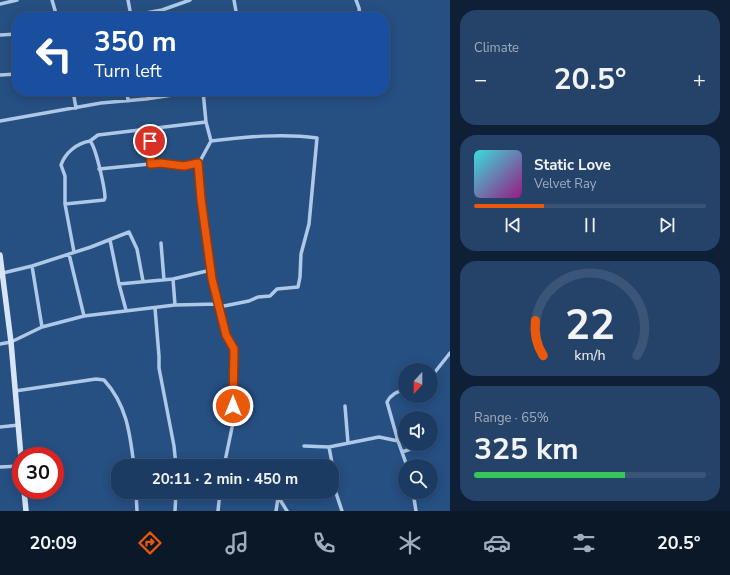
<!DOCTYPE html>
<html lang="en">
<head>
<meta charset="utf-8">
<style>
  :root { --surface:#1c3b62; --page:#254268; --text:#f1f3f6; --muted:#a0adbe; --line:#3a5577; --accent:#ea580c }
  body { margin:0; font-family:"Nunito Sans",sans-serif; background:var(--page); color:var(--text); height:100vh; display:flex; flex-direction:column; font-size:15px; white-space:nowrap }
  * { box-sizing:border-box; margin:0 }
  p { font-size:13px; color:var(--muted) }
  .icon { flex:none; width:22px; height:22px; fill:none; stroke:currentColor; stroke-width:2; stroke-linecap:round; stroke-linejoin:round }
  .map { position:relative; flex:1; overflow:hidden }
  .sheet { display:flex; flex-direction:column; gap:10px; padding:10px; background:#0f2036; width:280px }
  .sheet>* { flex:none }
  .guide { position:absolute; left:12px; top:12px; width:378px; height:84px; border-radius:16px; box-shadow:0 2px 10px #0003,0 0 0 1px var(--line); background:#1a4fa0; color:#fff; overflow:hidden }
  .needle { width:26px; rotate:201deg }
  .fabs { position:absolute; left:398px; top:363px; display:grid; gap:8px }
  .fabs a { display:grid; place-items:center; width:40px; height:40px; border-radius:50%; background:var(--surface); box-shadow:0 2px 10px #0003,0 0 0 1px var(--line); font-size:20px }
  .speed { position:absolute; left:12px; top:447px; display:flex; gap:8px; font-size:20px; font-weight:700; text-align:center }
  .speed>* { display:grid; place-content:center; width:52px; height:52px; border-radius:50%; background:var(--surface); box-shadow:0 2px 10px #0003,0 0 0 1px var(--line); line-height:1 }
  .speed .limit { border:6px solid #d22; background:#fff; color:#111 }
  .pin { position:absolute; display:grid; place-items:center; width:34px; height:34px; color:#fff; margin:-17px; border:2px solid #fff; border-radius:50%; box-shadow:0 1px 4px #0007 }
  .me { position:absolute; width:44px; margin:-22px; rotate:0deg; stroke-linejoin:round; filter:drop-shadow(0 0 3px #0008) }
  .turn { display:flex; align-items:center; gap:14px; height:84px; padding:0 16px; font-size:18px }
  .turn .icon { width:52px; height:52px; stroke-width:2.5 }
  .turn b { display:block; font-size:28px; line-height:34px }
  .big { font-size:30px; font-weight:700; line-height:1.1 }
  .sheet .widget { flex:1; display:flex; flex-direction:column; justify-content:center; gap:6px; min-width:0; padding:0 14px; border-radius:16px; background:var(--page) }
  .sheet .dial { align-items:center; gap:0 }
  .dial svg { height:104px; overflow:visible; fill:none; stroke:var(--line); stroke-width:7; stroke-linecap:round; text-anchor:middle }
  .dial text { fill:var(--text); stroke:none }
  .song { display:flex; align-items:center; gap:12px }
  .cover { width:48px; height:48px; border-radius:6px; background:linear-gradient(135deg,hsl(180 70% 55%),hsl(310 70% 35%)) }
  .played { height:4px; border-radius:2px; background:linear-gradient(90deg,var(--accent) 30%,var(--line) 30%) }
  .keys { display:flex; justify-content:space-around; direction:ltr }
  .heat { display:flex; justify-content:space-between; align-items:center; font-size:22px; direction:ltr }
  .charge { height:6px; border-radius:3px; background:linear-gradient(90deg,#34c759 65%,var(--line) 0) }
  .trip { position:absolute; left:111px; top:459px; width:228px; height:40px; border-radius:16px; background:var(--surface); box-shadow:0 2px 10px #0003,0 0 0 1px var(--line); font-weight:700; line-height:40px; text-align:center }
  .menu { display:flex; height:64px; justify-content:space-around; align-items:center; background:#0b1827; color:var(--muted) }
  .menu .icon { width:28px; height:28px }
  .menu .selected { color:var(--accent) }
  .menu b { font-size:18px; color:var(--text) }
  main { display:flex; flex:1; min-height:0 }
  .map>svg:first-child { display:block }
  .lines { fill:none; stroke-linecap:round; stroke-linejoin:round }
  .minor { stroke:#aec8e7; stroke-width:3.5 }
  .secondary { stroke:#d8e5f6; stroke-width:5.5 }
  .route-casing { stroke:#983908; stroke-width:10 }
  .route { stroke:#ea580c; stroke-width:7 }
</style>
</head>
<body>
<main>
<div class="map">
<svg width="450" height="511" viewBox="0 0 450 511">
  <rect width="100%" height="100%" fill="#264f82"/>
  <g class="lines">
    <!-- minor -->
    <path class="minor" d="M52,0l5,17
      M128,0l3,16
      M234,0l3,17
      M356,0l3,8 1,9
      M0,4l17,-4
      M124,17l38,-7 28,-10
      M0,35l17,-1
      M0,75l17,-1
      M73,91l3,17
      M127,91l1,10
      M0,121l101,-18 45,-4 53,-8
      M149,129l2,35
      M90,141l8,-6 108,-13
      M211,141c34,-4 71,-8 106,-3l-8,86 -8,30 -1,23 -2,10 -21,2 -7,7 -12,1 -9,4 -30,6
      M199,163l2,36 11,80 14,56 8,14v69l-10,48
      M99,169l61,-6 24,3 15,-3 12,-22 -5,-19 -3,-31
      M65,204l39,-4 1,-2c0,-9 -9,-51 -15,-57 -13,2 -25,12 -29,24l4,11v28l9,48
      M110,240l9,44 7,26
      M161,243l3,37
      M69,254l15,62
      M32,266l10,61
      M3,273l29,-7 59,-19 38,-15 8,17 6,32
      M173,279l38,-9
      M119,284l54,-5 2,26
      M155,308l4,48v12l15,78 2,20
      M0,344l11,-2 31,-15 42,-11 91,-11 43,-1
      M431,377l19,-24
      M405,390c-8,1 -14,4 -18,12l11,39 9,25
      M15,391l81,-12 8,1c23,25 26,54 30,86
      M345,406l3,37
      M0,427l19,-2
      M304,446l25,1 50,-10 19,4
      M329,447l6,32v11l7,21
      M402,452l17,-6
      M0,467l21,-1
      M136,492l1,19
      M413,492l3,19
      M279,498l8,13
      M175,511l1,-19
      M218,511l2,-19
      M276,511l3,-19"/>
    <!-- secondary -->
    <path class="secondary" d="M0,255l11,87 10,115
      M24,490l2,21"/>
  </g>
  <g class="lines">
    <!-- route casing -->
    <g class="route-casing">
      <path id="route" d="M150,141l1,23 9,-1 24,3 14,-3 3,36 11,80 14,56 8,14 -1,57"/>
    </g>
    <!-- route -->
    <use href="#route" class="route"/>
  </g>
</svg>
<div class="fabs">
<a><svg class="needle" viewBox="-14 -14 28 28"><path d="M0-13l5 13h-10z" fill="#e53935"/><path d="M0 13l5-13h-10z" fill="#a0adbe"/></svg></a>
<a><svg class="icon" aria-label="sound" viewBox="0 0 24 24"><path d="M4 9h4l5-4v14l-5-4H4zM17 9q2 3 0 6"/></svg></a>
<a><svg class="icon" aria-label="search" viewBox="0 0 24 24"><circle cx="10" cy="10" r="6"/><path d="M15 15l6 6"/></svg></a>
</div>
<div class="speed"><div class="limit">30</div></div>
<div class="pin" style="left:150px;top:141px;background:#d93025"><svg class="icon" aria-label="arrive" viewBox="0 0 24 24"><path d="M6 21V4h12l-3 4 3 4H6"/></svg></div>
<svg class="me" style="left:233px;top:406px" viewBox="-20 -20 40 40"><circle r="17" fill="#ea580c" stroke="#fff" stroke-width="3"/><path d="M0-11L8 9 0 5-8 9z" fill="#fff"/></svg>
<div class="trip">20:11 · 2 min · 450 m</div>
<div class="guide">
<div class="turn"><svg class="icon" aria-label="left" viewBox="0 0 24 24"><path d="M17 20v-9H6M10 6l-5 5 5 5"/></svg><div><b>350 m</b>Turn left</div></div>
</div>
</div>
<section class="sheet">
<div class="widget"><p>Climate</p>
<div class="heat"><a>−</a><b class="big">20.5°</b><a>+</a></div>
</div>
<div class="widget">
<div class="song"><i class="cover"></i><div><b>Static Love</b><p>Velvet Ray</p></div></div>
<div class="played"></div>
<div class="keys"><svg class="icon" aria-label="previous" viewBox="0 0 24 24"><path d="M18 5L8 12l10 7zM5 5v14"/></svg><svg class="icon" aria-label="pause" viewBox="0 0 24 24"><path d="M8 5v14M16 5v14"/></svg><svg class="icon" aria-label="next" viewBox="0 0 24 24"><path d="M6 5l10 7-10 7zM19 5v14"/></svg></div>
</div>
<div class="widget dial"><svg viewBox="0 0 100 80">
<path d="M14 69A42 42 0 1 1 86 69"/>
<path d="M14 69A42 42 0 0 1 8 42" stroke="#ea580c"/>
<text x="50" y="56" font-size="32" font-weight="700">22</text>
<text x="50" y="72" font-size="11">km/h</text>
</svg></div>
<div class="widget"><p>Range · 65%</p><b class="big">325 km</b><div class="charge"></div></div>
</section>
</main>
<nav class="menu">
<b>20:09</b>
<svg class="icon selected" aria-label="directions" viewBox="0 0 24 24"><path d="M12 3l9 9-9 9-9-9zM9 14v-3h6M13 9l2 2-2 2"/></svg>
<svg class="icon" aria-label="music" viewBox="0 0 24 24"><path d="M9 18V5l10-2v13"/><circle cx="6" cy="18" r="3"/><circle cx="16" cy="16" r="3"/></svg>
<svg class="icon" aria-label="phone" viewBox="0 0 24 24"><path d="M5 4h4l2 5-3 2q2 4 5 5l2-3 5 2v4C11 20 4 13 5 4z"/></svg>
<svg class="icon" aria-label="climate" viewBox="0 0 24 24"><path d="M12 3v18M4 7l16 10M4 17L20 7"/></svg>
<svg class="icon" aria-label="car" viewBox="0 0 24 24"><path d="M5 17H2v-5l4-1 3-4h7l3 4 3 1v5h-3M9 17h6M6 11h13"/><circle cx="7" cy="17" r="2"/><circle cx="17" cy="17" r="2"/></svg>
<svg class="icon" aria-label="filters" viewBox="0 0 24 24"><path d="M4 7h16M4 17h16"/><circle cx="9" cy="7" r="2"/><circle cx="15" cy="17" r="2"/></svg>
<b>20.5°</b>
</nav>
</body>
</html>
